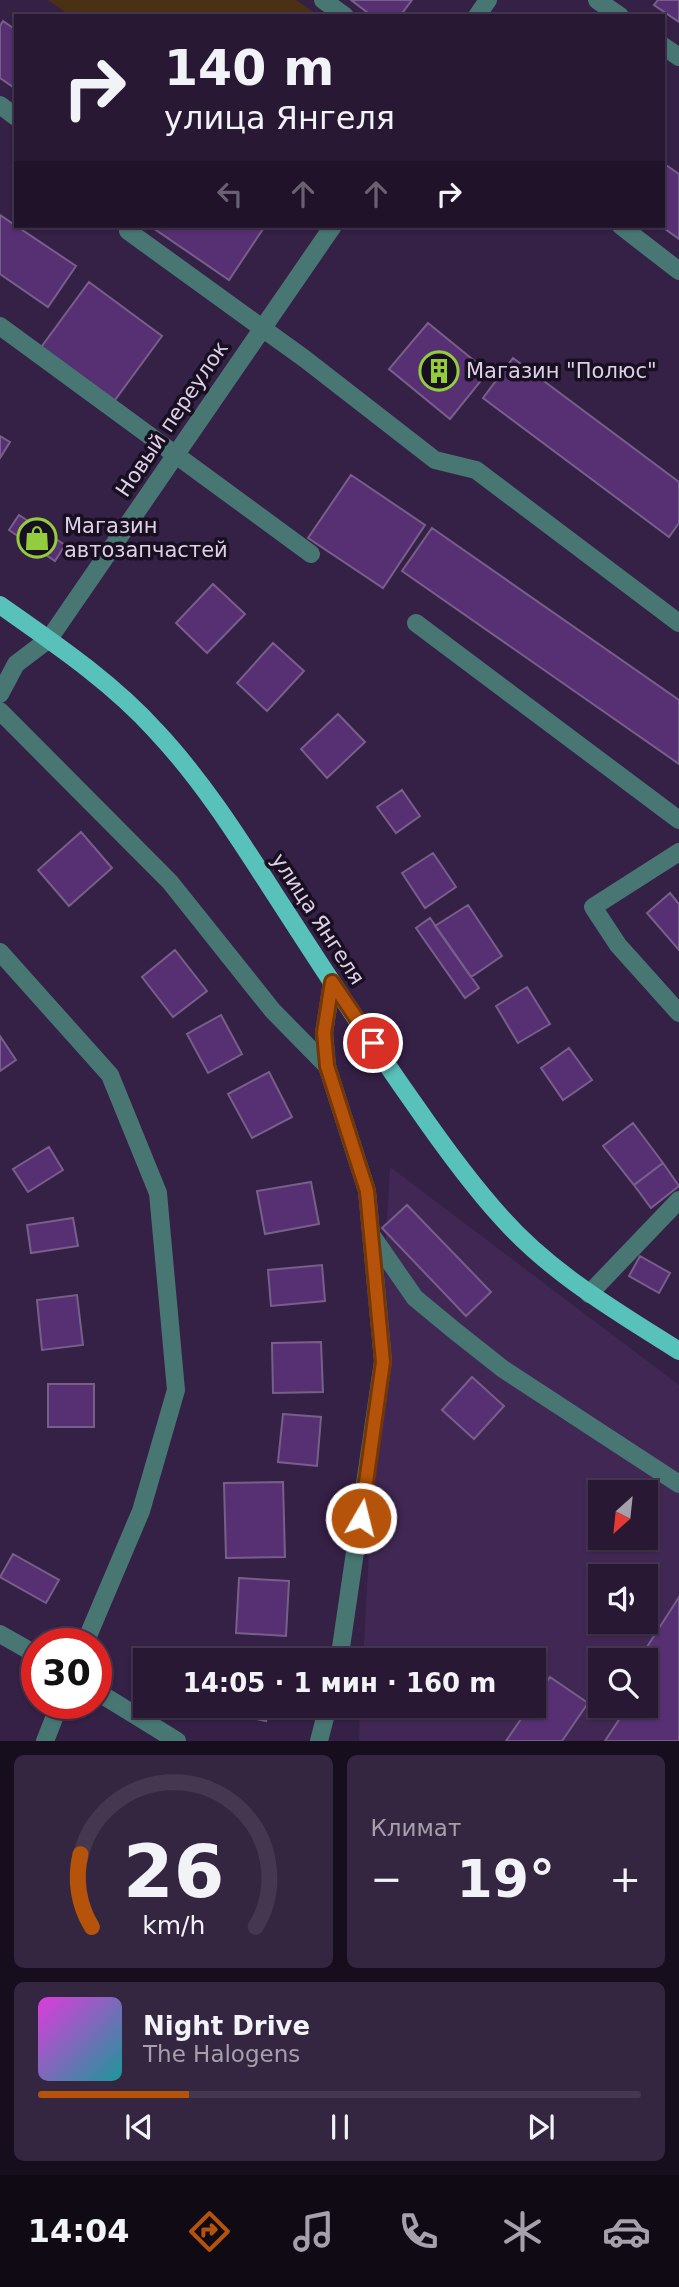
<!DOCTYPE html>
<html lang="ru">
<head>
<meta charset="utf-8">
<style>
  :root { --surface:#281834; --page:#342540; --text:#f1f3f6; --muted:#a5a0ac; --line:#44374f; --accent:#b45309 }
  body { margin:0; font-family:"DejaVu Sans",sans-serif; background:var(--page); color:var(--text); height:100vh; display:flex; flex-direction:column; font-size:26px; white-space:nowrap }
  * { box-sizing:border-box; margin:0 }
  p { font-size:23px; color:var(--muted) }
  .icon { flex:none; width:38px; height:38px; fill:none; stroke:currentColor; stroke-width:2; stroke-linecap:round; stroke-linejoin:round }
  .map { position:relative; height:1741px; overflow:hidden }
  .sheet { display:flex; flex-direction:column; gap:14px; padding:14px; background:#160d1d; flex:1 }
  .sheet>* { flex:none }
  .guide { position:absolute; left:14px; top:14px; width:651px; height:214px; border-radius:0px; box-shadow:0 2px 5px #0004,0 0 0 2px var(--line); background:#281834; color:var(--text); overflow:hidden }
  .needle { width:46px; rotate:207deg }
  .tools { position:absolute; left:588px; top:1480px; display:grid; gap:14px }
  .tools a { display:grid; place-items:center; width:70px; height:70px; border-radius:0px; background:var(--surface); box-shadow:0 2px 5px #0004,0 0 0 2px var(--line); font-size:35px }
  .speed { position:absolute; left:21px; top:1628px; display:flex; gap:14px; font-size:35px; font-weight:700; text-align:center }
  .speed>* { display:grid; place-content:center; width:91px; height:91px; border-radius:50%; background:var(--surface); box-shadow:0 2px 5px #0004,0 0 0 2px var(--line); line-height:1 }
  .speed .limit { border:10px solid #d22; background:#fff; color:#111 }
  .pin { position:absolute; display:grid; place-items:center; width:60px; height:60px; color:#fff; margin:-30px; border:4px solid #fff; border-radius:50%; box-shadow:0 2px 7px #0007 }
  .me { position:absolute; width:77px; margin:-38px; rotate:8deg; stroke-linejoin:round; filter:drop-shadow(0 0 5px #0008) }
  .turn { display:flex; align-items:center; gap:24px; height:147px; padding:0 35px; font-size:32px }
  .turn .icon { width:91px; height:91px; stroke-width:2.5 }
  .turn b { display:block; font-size:49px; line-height:60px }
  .lanes { display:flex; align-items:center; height:66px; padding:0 35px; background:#0003; justify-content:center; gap:35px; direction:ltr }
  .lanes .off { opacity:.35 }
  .big { font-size:52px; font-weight:700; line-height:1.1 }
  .sheet .tile { flex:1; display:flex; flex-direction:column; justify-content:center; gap:10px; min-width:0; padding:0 24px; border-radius:10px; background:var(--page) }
  .sheet .dial { align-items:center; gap:0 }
  .dial svg { height:182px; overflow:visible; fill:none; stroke:var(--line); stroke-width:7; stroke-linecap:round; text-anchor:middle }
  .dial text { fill:var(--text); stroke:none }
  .song { display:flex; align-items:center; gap:21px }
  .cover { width:84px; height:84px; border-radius:10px; background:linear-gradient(135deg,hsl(300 70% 55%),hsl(180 70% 35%)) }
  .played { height:7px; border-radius:4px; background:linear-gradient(90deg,var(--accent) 25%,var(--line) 25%) }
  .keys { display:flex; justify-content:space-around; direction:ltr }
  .heat { display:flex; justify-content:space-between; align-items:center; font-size:38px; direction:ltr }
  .sheet .tiles { flex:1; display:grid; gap:14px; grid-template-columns:1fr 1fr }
  .tile:last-child { grid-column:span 2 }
  .trip { position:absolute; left:133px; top:1648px; width:413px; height:70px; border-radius:0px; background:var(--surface); box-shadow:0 2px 5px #0004,0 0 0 2px var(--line); font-weight:700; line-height:70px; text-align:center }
  .menu { display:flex; height:112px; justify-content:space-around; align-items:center; background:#100a15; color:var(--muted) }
  .menu .icon { width:49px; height:49px }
  .menu .active { color:var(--accent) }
  .menu b { font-size:32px; color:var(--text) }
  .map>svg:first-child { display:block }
  .built { fill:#412854; fill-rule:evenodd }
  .green { fill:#4a3113 }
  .building { fill:#573073; stroke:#775f8a; stroke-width:2 }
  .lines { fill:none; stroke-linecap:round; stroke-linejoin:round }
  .minor { stroke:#487773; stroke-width:18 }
  .major { stroke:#58c2ba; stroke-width:18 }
  .route-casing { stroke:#753606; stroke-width:18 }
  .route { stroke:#b45309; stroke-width:12 }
  .labels { text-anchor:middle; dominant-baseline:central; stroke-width:7; stroke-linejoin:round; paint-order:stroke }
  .poi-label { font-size:21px; fill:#ddd0e8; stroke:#180f20; text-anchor:start }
  .street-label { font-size:21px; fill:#ddd0e8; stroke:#180f20 }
</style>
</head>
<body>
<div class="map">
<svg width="679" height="1741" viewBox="0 0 679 1741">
  <rect width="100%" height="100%" fill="#352046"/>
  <!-- built -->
  <path class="built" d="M390,1167l289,218v356h-320l1,-35h174v-45h-171zM600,1493h46v45h-46zM600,1577h46v45h-46zM600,1661h46v45h-46z"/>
  <!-- green -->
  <path class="green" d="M48,0h248l23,16h-248z"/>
  <!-- building -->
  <path class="building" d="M351,0h61l-12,16h-28z
    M658,0h21v22l-25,-17z
    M3,21l13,9v59l-16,-11v-52z
    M663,163l16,11v65l-18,-13h2z
    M0,215l76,51 -28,41 -48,-33z
    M150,226h108l5,3 -34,51z
    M89,282l73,54 -50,68 -73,-54z
    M428,323l60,49 -38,47 -61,-50z
    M513,358l166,124v41l-10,14 -186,-139z
    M0,436l10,6 -10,16z
    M351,475l74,50 -42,63 -75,-50z
    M19,515l46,30 -10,16 -46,-31z
    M432,528l247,172v64l-277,-193z
    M213,584l32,30 -38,39 -31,-30z
    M273,643l31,28 -37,40 -30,-28z
    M338,714l27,28 -38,36 -26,-29z
    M402,790l18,26 -24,17 -19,-26z
    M81,832l31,36 -43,38 -31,-36z
    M433,853l23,34 -31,21 -23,-35z
    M670,893l9,11v46l-32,-37z
    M468,905l34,51 -31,21 -36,-51z
    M430,918l49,70 -14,10 -49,-70z
    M175,950l32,41 -34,26 -31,-40z
    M527,987l23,37 -32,19 -22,-37z
    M221,1015l21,39 -34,19 -21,-39z
    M0,1036l16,24 -16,11z
    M569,1048l23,32 -29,20 -22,-32z
    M269,1072l23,45 -40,21 -24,-44z
    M633,1123l30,40 -29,22 -31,-39z
    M49,1147l14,23 -35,22 -15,-23z
    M663,1163l16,23 -28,22 -17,-23z
    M311,1182l8,42 -54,10 -8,-43z
    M407,1205l84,87 -25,24 -84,-88z
    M73,1218l5,28 -47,7 -4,-28z
    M640,1256l30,17 -11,20 -30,-17z
    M322,1265l3,36 -54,5 -3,-36z
    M77,1295l6,50 -41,5 -5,-50z
    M321,1342l2,50 -50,1 -1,-50z
    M472,1377l32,29 -30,33 -32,-29z
    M48,1384h46v43h-46z
    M283,1414l38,3 -4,49 -39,-4z
    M283,1482l2,75 -59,1 -2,-75z
    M13,1554l46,26 -13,23 -46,-26z
    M239,1578l50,3 -3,55 -50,-3z
    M679,1597v144h-74l23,-35h18v-45h-8z
    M550,1677l38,26 -26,38h-56l24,-35h4v-6z
    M223,1706h46l-3,15 -44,-9z"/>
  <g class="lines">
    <!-- minor -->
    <path class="minor" d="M323,0l22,16
      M597,0l23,16
      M477,16l11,-16
      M663,46l16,11
      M0,105l16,12
      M132,226l-4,5 177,128 130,101 41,10 203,153
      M621,226l58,45
      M0,326l311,228
      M416,623l263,197
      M0,694l16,-30 33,-25 284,-413
      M0,711l170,171 103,129 54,55
      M679,852l-86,55 25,38 61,68
      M0,952l110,123 48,118 18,197 -35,121 -56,132
      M332,982l-8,51 3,33 40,125 16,170 -44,300
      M372,1236l43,62 40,33 48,38 176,115
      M589,1294l90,-94
      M0,1634l37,21
      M96,1691l81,50
      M45,1741l15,-38
      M319,1741l9,-35"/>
    <!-- major -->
    <path class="major" d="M0,605c54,38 112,77 156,126 46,49 82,106 118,162 46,71 92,143 141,212 27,39 55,78 87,113 50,56 114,93 177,133"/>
  </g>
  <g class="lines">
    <!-- route casing -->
    <g class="route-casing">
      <path id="route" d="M361,1518l22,-156 -16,-171 -40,-125 -3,-33 8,-51 41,61"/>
    </g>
    <!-- route -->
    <use href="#route" class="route"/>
  </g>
  <!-- icons -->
  <defs>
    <g id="building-ring" transform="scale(2.0125)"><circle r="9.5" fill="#180f20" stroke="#93cc3d" stroke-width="1.5"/><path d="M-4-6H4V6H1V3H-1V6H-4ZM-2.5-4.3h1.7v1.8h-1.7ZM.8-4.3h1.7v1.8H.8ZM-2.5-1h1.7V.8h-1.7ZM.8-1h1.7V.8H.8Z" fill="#93cc3d"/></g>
    <g id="shop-ring" transform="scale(2.0125)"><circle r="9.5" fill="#180f20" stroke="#93cc3d" stroke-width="1.5"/><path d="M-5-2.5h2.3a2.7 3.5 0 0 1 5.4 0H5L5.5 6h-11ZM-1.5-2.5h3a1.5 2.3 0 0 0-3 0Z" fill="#93cc3d"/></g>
  </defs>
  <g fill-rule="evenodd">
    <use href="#building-ring" x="439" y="371"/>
    <use href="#shop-ring" x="37" y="538"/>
  </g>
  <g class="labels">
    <!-- poi labels -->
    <g class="poi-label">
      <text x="466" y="371">Магазин "Полюс"</text>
      <text x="64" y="526">Магазин<tspan x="64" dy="24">автозапчастей</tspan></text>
    </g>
    <!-- street labels -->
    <g class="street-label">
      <text transform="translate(172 419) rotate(-56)">Новый переулок</text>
      <text transform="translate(318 919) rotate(57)">улица Янгеля</text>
    </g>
  </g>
</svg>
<div class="tools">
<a><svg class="needle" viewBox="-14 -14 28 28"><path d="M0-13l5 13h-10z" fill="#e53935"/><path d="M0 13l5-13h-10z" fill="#a5a0ac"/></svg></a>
<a><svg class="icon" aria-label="sound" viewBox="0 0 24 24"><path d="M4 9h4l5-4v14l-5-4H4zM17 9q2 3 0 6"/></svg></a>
<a><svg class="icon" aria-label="search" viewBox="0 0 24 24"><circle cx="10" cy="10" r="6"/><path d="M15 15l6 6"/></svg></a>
</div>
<div class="speed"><div class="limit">30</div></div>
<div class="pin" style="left:373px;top:1043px;background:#d93025"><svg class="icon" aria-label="arrive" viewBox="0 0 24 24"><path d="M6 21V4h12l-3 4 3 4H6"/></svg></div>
<svg class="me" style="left:361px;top:1518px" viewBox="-20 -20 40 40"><circle r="17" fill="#b45309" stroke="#fff" stroke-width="3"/><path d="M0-11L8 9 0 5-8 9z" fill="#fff"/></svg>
<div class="trip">14:05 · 1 мин · 160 m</div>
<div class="guide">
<div class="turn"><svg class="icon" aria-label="right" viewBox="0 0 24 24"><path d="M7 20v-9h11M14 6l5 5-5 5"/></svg><div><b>140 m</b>улица Янгеля</div></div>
<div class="lanes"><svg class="icon off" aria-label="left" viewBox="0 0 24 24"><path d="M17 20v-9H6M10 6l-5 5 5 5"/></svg><svg class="icon off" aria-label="ahead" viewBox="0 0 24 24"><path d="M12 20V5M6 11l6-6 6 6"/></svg><svg class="icon off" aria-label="ahead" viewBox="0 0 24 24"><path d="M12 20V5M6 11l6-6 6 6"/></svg><svg class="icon" aria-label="right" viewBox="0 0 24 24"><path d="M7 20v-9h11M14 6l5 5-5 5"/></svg></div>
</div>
</div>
<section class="sheet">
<div class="tiles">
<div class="tile dial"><svg viewBox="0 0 100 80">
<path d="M14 69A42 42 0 1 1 86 69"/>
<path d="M14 69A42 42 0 0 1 9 37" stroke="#b45309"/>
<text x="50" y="56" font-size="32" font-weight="700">26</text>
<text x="50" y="72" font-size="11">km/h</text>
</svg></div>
<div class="tile"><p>Климат</p>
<div class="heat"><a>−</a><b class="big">19°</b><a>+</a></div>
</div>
<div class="tile">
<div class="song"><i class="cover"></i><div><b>Night Drive</b><p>The Halogens</p></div></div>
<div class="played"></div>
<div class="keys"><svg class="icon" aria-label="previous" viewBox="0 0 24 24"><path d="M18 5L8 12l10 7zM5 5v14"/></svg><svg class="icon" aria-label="pause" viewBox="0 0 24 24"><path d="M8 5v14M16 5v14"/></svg><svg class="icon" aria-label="next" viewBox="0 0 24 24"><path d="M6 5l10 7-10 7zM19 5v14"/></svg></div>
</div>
</div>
</section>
<nav class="menu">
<b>14:04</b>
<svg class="icon active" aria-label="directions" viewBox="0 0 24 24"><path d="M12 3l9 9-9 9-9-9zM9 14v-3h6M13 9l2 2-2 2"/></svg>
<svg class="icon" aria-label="music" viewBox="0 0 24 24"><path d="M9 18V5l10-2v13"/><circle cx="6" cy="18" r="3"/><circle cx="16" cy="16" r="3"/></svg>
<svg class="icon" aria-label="phone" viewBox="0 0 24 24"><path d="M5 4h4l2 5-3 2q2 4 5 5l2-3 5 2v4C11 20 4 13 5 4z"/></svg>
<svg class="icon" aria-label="climate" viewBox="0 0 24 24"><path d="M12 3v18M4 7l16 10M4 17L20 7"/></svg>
<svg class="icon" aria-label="car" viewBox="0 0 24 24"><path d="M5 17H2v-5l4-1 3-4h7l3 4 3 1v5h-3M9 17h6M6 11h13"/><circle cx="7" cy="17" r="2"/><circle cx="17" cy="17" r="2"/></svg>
</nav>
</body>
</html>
